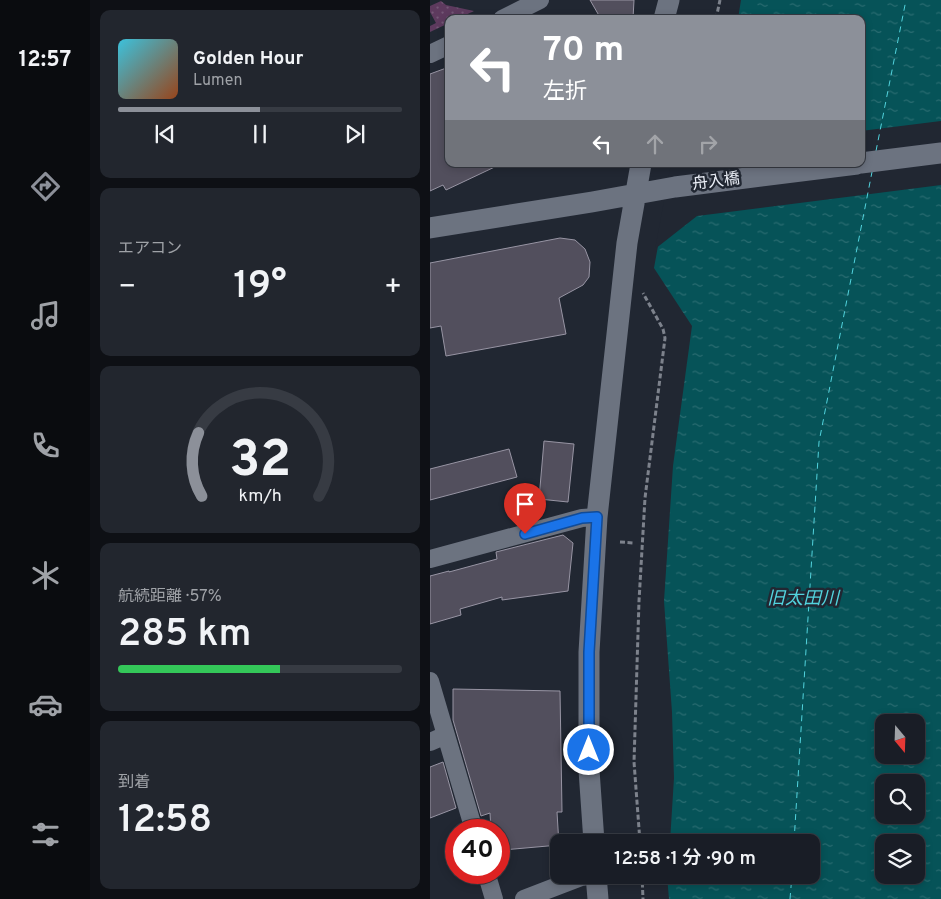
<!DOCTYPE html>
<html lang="ja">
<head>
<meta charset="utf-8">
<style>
  :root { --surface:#191d26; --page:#22262e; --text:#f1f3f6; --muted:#9fa2a7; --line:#373b43; --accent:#8c9099 }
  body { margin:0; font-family:Overpass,"Noto Sans JP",sans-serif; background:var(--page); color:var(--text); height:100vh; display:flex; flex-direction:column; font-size:19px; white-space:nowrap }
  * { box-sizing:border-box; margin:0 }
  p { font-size:16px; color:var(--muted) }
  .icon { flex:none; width:28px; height:28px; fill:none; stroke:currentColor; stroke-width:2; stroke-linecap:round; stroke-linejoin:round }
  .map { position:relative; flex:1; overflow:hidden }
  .drawer { display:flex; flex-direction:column; gap:10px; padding:10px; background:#0e1015; width:340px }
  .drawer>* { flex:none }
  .hud { position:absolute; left:15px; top:15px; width:420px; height:152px; border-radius:10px; box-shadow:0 2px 8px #0003,0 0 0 1px var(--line); background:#8c9099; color:#fff; overflow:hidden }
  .needle { width:32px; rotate:161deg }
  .controls { position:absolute; left:445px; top:714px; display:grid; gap:10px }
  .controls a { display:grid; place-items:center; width:50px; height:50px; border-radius:10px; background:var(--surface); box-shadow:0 2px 8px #0003,0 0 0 1px var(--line); font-size:25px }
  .speed { position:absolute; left:15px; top:819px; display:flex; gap:10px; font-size:25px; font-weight:700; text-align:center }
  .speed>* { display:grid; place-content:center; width:65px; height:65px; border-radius:50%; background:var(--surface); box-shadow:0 2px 8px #0003,0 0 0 1px var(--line); line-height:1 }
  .speed .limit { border:8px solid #d22; background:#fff; color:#111 }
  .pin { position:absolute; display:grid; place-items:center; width:42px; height:42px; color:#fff; margin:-51px -21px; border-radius:50% 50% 50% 0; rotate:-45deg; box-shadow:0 0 5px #0007 }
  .pin .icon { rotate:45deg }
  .me { position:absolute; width:55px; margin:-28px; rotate:0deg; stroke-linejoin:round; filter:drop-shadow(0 0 4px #0008) }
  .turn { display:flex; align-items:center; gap:18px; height:105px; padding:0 15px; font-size:22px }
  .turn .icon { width:65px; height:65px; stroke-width:2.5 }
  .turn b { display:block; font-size:35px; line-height:42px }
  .lanes { display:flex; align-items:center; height:48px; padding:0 15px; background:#0003; justify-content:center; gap:25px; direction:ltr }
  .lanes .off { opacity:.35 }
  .big { font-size:38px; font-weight:600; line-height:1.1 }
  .drawer .widget { flex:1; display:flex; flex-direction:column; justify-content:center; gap:8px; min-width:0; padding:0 18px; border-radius:10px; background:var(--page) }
  .drawer .dial { align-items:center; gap:0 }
  .dial svg { height:130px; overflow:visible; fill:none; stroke:var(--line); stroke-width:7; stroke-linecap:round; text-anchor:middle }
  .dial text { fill:var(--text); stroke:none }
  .song { display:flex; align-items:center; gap:15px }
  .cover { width:60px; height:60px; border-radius:8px; background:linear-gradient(135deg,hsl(190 70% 55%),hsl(20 70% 35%)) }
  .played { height:5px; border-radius:2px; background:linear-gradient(90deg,var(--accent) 50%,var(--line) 50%) }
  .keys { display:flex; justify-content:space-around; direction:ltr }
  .heat { display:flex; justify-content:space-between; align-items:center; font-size:28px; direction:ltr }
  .charge { height:8px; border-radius:4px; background:linear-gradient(90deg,#34c759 57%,var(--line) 0) }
  .trip { position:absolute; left:120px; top:834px; width:270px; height:50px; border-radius:10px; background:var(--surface); box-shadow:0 2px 8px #0003,0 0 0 1px var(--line); font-weight:600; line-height:50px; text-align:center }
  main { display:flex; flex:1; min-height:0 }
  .tab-bar { display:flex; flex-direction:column; width:90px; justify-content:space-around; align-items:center; background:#0a0c0f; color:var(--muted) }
  .tab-bar .icon { width:35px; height:35px }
  .tab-bar .current { color:var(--accent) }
  .tab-bar b { font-size:22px; color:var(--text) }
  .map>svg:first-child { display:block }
  .green { fill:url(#green-dots) }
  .water { fill:url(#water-ripples); fill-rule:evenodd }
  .pier { fill:#212732 }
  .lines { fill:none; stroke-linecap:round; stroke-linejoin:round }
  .ferry { stroke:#52d4de; stroke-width:1; stroke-dasharray:6 5; stroke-linecap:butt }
  .building { fill:#524f5d; stroke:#9895a4 }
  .path { stroke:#7d828c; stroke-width:3; stroke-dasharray:5 2.5; stroke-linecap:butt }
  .minor { stroke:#6c7380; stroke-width:18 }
  .tertiary { stroke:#6c7380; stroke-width:21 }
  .route-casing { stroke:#114b97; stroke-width:12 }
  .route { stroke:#1a73e8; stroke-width:9 }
  .labels { text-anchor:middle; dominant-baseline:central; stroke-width:5; stroke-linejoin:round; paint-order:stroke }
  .street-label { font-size:16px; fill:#eaeef6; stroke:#212732 }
  .water-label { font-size:18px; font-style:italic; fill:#52d4de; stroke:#212732 }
</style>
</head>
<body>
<main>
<nav class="tab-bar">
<b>12:57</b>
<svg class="icon current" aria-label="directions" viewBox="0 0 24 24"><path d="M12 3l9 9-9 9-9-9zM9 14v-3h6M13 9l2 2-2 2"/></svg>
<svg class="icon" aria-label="music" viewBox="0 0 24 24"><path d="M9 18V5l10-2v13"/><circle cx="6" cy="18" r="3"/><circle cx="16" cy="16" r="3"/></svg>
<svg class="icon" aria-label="phone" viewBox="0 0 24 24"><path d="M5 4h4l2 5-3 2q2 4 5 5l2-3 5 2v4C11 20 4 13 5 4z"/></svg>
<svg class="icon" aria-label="climate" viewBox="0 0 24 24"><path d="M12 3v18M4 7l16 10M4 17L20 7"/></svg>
<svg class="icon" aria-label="car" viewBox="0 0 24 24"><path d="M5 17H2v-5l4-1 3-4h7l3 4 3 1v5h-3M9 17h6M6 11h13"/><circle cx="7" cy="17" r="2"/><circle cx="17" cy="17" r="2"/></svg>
<svg class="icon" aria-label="filters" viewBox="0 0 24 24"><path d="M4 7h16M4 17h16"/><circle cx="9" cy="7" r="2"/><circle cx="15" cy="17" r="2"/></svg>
</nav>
<section class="drawer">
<div class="widget">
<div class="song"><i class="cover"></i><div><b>Golden Hour</b><p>Lumen</p></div></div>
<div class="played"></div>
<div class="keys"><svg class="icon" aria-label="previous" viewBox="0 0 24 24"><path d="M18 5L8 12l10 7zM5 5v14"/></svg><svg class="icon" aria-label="pause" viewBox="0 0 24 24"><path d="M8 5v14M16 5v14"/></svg><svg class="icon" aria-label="next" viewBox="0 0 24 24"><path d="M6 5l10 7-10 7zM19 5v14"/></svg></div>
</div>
<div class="widget"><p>エアコン</p>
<div class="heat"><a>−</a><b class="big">19°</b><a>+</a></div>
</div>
<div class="widget dial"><svg viewBox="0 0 100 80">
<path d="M14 69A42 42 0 1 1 86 69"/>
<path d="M14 69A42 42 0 0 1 12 30" stroke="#8c9099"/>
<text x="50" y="56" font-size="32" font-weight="700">32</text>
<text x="50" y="72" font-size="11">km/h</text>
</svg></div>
<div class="widget"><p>航続距離 · 57%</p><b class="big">285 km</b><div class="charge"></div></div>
<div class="widget"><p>到着</p><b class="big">12:58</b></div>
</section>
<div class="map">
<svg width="511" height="899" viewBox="0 0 511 899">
  <defs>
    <pattern id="green-dots" width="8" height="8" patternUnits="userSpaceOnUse" patternTransform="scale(1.25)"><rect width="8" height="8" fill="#5d3a5e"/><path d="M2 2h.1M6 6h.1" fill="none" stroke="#745776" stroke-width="1.8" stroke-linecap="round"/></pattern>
    <pattern id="water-ripples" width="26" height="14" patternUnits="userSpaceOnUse" patternTransform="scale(1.25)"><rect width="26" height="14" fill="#065358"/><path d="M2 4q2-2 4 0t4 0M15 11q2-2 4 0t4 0" fill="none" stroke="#2a6c71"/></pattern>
  </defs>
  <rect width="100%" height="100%" fill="#212732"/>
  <!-- green -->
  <path class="green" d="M11,1l5,4 28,6 -17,8h-8v4l-19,9v-6l6,-3 -6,-11v-6z"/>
  <!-- water -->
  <path class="water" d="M311,0h200v899h-272l-2,-24h144v-33h-141l4,-64 -2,-66 -8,-111 9,-135 19,-140 -38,-58 19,-104h188v-145h-123zM454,722h32v33h-32zM454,782h32v33h-32zM454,842h32v33h-32z"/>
  <!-- pier -->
  <path class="pier" d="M511,121v64l-244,31 -42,33 16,-85h190v-33z"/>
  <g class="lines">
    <!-- ferry -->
    <path class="ferry" d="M446,151l30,-151
      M364,842l25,-400 53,-270
      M360,899l2,-24"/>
  </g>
  <!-- building -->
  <path class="building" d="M160,0h44l-1,19h-32z
    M19,67v97h52l-55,26 -3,-5 -13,6v-117z
    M130,238l15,2 10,9 5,13 -1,15 -6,8 -24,13 7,36 -120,22 -5,-30 -11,2v-65z
    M114,441l30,3 -6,58 -29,-3z
    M79,449l8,28 -87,23v-31z
    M133,535l10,8 -5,48 -66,9v-3l-42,12 1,6 -31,9v-48l19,-5v1l48,-13 -1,-7z
    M23,689l107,2 2,121h-5l2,33 -56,5 -1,-16h-3v-4h-8l-1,-17 -9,3 -28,-96z
    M13,762l13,46 -26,10v-51z"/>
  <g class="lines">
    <!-- path -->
    <path class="path" d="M286,19l4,-19
      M190,542l14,1
      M210,842l-6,-80 5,-161 6,-103 20,-160 -2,-9 -20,-36
      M212,875l1,24"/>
    <!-- minor -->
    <path class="minor" d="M72,19l38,-19
      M0,54l19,-9
      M0,559l152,-41 15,-1
      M0,681l44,149
      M0,742l16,-7
      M56,872l8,27
      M94,899l57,-22 13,-2"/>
    <!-- tertiary -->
    <path class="tertiary" d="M234,19l5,-19
      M431,163l80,-10
      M0,228l162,-26 83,-15 182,-23
      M164,842l-5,-72v-118l8,-135 30,-274 14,-79
      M166,875l2,24"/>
  </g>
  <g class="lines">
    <!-- route casing -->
    <g class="route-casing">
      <path id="route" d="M95,534l57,-16 15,-1 -8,135v98"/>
    </g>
    <!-- route -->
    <use href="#route" class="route"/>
  </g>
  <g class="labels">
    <!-- street labels -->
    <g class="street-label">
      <text transform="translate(286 182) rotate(-7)">舟入橋</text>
    </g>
    <!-- water labels -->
    <g class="water-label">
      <text x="373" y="599">旧太田川</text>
    </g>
  </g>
</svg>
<div class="controls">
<a><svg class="needle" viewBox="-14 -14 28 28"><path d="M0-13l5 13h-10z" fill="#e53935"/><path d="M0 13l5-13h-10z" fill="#9fa2a7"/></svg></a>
<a><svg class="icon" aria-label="search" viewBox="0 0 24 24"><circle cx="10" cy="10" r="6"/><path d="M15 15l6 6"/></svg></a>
<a><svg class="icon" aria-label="layers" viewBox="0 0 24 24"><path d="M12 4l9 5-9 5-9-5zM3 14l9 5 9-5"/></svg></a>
</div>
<div class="speed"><div class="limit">40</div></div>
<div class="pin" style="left:95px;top:534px;background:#d93025"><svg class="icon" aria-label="arrive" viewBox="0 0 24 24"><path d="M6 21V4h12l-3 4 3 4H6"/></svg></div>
<svg class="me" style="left:159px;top:750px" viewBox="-20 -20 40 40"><circle r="17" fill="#1a73e8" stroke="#fff" stroke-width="3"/><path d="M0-11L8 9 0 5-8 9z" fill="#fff"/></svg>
<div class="trip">12:58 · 1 分 · 90 m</div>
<div class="hud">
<div class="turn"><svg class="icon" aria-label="left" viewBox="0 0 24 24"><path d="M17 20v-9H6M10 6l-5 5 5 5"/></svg><div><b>70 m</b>左折</div></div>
<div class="lanes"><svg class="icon" aria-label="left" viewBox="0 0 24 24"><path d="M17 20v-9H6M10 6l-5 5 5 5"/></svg><svg class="icon off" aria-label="ahead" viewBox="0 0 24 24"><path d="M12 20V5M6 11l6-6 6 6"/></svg><svg class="icon off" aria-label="right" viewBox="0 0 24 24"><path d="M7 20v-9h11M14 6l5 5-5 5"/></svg></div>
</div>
</div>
</main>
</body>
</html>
